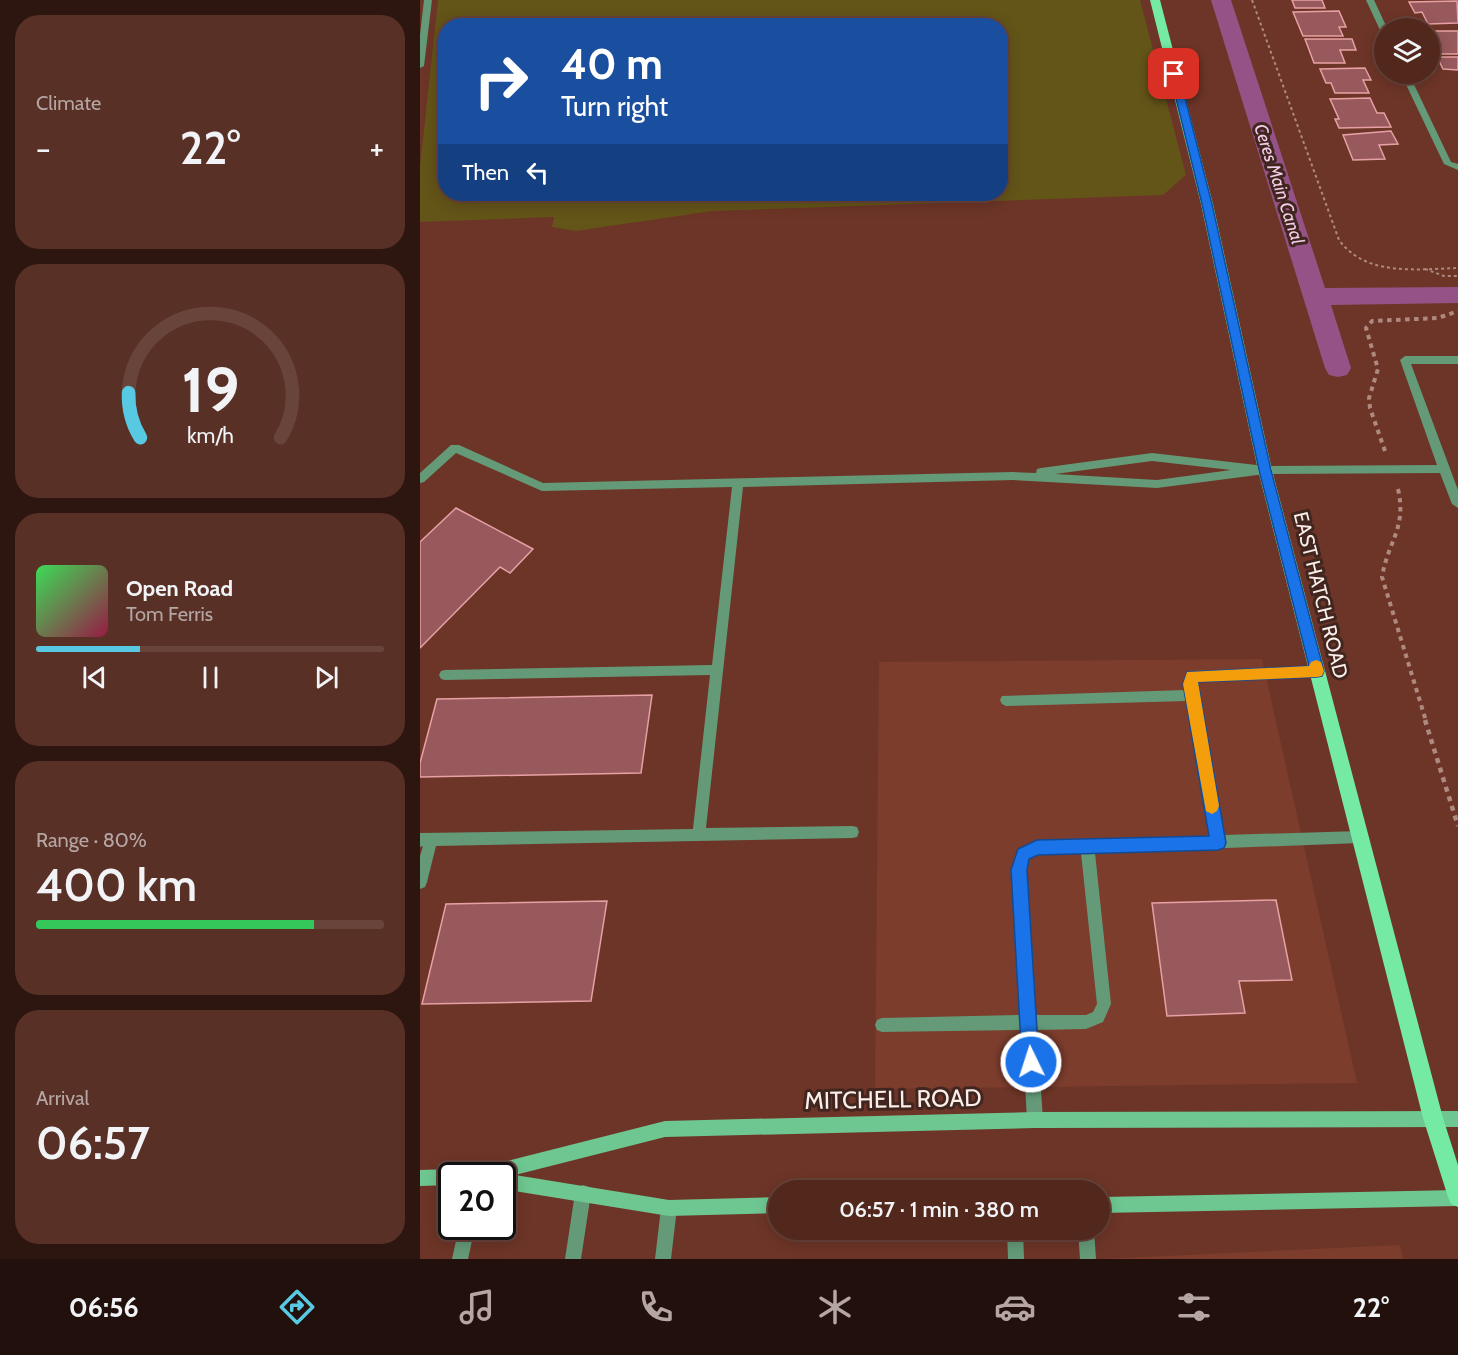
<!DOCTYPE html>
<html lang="en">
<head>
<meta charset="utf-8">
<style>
  :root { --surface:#52281d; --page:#583026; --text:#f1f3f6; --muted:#b5a6a4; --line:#68443b; --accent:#58c9e3 }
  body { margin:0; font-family:Cabin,sans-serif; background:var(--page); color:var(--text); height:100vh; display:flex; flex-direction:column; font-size:22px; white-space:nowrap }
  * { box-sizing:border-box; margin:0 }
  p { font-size:20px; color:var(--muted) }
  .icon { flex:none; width:33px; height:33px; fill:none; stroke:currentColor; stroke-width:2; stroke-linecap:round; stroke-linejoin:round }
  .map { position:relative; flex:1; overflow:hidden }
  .details { display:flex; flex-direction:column; gap:15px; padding:15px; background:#2d1610; width:420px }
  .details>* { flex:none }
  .hud { position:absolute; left:18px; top:18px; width:570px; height:183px; border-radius:24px; box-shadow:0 3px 15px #0003,0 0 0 2px var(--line); background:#1a4fa0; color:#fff; overflow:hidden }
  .buttons { position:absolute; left:954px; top:18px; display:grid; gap:12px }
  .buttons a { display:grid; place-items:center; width:66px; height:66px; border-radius:50%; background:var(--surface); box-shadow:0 3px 15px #0003,0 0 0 2px var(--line); font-size:30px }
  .speed { position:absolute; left:18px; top:1162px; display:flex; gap:12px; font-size:30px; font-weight:700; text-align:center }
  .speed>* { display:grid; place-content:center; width:78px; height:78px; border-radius:50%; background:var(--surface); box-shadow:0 3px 15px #0003,0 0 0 2px var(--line); line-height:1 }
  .speed .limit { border:3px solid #111; border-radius:9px; background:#fff; color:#111 }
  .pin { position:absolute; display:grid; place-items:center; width:51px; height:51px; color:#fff; margin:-26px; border-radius:12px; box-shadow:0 3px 9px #0006 }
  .me { position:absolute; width:66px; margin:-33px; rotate:356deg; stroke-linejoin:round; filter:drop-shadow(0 0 4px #0008) }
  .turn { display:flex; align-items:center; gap:21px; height:126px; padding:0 24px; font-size:27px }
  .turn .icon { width:78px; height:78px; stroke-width:2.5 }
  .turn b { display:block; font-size:42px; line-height:51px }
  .then { display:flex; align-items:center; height:57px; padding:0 24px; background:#0003; gap:12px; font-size:22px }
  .big { font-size:45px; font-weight:600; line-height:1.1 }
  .details .widget { flex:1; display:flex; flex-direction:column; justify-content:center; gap:9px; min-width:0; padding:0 21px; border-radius:24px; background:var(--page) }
  .details .dial { align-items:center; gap:0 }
  .dial svg { height:156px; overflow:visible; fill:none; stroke:var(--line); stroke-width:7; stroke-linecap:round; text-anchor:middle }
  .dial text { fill:var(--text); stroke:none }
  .song { display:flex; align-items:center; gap:18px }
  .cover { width:72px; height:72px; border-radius:9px; background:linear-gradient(135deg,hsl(130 70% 55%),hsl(340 70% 35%)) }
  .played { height:6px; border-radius:3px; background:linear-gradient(90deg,var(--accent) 30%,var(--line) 30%) }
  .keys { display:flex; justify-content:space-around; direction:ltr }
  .heat { display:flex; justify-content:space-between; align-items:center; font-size:33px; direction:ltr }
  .charge { height:9px; border-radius:4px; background:linear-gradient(90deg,#34c759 80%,var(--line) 0) }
  .trip { position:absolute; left:348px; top:1180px; width:342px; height:60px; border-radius:30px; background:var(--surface); box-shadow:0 3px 15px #0003,0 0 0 2px var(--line); font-weight:600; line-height:60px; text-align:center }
  .dock { display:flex; height:96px; justify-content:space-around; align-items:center; background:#21100c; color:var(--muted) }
  .dock .icon { width:42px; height:42px }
  .dock .on { color:var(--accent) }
  .dock b { font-size:27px; color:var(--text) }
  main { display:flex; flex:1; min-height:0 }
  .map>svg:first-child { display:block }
  .built { fill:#7c3d2d }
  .green { fill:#635418; fill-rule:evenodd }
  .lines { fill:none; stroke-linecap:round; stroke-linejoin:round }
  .canal { fill:#955286; fill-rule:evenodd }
  .building { fill:#98595d; stroke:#e7a1a5; stroke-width:1.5 }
  .path-far2 { stroke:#ae8980; stroke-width:2; stroke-dasharray:3 3; stroke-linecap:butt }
  .path-far1 { stroke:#ae8980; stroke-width:4; stroke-dasharray:4.5 4.5; stroke-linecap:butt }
  .path { stroke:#ae8980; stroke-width:4.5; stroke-dasharray:5 5; stroke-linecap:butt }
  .lane { fill:#649a78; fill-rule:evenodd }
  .street { fill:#649a78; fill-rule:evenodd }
  .secondary { fill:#6ec791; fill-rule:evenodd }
  .primary { fill:#74eaa5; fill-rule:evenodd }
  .route { fill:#1a73e8; stroke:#114b97; stroke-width:1.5 }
  .slow { fill:#f59e0b }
  .labels { text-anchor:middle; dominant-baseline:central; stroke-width:6; stroke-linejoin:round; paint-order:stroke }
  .far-water-label { font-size:18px; font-style:italic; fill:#f4cde9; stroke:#40261f }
  .street-label { font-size:20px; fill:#fceeea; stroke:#40261f }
  .near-street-label { font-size:24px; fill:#fceeea; stroke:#40261f }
</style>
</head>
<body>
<main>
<section class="details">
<div class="widget"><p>Climate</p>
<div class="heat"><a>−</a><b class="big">22°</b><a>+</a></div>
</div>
<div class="widget dial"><svg viewBox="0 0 100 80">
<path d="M14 69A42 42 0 1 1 86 69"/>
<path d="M14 69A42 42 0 0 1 8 46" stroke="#58c9e3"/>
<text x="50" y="56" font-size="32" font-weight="700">19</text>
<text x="50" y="72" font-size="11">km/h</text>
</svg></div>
<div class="widget">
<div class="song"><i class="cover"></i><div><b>Open Road</b><p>Tom Ferris</p></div></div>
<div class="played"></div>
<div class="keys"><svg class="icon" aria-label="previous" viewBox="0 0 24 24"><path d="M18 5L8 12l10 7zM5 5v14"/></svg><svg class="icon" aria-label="pause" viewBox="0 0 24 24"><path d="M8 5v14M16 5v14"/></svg><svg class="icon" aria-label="next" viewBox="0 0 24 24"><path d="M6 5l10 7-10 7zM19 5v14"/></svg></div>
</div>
<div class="widget"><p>Range · 80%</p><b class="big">400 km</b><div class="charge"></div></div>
<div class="widget"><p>Arrival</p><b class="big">06:57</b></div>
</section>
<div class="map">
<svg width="1038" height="1259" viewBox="0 0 1038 1259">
  <rect width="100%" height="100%" fill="#6d3527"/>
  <!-- built -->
  <path class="built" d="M842,659l95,424 -482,6 4,-427z
    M980,1245l3,14h-302z"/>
  <!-- green -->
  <path class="green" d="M18,0h702l46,175 -23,20 -451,16 -136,20 -24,-4 2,-10 -134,5v-55zM26,26h554v168h-554z"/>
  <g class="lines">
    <!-- canal -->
    <path class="canal" d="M791,0h20l94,288 133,-1v16l-127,2 20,63 -4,7 -9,2 -9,-2 -4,-7z"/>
  </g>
  <!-- building -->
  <path class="building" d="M872,0h30l3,8h-30z
    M1037,1l1,22 -30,1 -6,-12 -7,1 -6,-11z
    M919,11l7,16h-7l4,9h-40l-10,-24z
    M1012,31h26v23h-23l-5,-11h9z
    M885,39h47l4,11h-16l5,13h-31z
    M1017,57h21v13l-15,-1z
    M945,68l6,12h-8l6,13h-34l-4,-10h-5l-6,-14z
    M950,98l7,15h7l7,14 -52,1 -4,-9h4l-9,-20z
    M971,131l7,13 -19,1 6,14 -32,1 -10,-25z
    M36,508l77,41 -23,24 -10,-6 -80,81v-106z
    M232,695l-11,78 -221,4v-14l17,-64z
    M856,900l16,80 -53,1 6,32 -78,3 -15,-113z
    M187,901l-16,100 -169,3 24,-100z"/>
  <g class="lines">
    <!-- path-far2 -->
    <path class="path-far2" d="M832,0l87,240c27,37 78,29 119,28
      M1005,269l19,7h14"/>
    <!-- path-far1 -->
    <path class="path-far1" d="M965,451l-15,-43 -1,-10 9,-29 -12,-41 6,-7 66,-3 20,-7
      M978,489c9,39 -10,52 -16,88l44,144"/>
    <!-- path -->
    <path class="path" d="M1005,720l33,106"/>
    <!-- lane -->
    <path class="lane" d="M985,356h53v8h-47l47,126v18l-6,-4 -12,-31 -175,1 -108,14 -144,-8 -270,7 -37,341 146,-2 5,1 2,5 -2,5 -5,1 -416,8 -9,36 -2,5 -5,2v-33l3,-10 -3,1v-14l273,-4 17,-154 -265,5 -4,-1 -2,-4 2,-4 4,-1 267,-5 20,-178 -190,4 -86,-38 -32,29 -4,1v-10l31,-28h8l84,38 470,-11 23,1 1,-4 4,-1 111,-15 113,13 172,-1 -37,-105zM732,461l79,9 -74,10 -102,-6z
      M897,666l4,1 2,4 -2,4 -4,1 -120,5 26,154 137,-4 5,1 2,5 -2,5 -5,1 -265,10 16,151 -8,18 -17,7 -49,1 6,90 -2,6 -6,2 -6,-2 -2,-6 -5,-90 -140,2 -5,-2 -2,-5 2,-5 5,-2 139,-3 -9,-145 6,-21 19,-8 173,-5 -23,-135 -181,5 -4,-2 -2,-4 2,-4 183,-6 -1,-6 4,-12 4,-1zM661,853l16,151 -4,8 -7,3h-50l-10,-145 3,-12 8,-3z
      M163,1185l6,2 2,6 -10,66h-16l10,-66 2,-6z
      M39,1227h16l-7,32h-16z
      M587,1230h16l1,29h-16z
      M658,1230h16l2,29h-16z"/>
    <!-- street -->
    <path class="street" d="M4,0h8l-8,66 -4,2v-33z
      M946,0h8l13,28h-3v4l-4,-2z
      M981,74h8l42,88 7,2v6l-14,-6z
      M249,1200l6,2 2,6 -6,51h-16l6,-51 2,-6z"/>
    <!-- secondary -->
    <path class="secondary" d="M1038,1111v16l-423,1 -370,9 -150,38 154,25 109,-3v16l-109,3 -167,-27v-13h-31l2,-6 6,-2 186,-47 370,-9z
      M32,1169l6,2 2,5h-8v9l-32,1v-16z
      M1038,1190v16l-358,7v-16z"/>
    <!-- primary -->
    <path class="primary" d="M730,0h10l53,204 59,266 171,648 15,47v42l-7,-3 -3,-7 -25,-79 -165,-648 -57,-266z"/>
  </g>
  <!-- route -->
  <path class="route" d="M754,71l5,3 33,130 59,266 53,201 -2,5 -5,1 -119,5 28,161 -2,5 -6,2 -180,5 -9,4 -2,11 12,192 -2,6 -6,3 -6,-3 -3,-6 -11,-192 7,-21 19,-9 172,-4 -26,-152 4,-12 122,-6 -50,-196 -57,-266 -32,-130z"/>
  <!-- slow -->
  <path class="slow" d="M896,660l5,2 3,9 -2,5 -5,1 -119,5 21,124 -2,5 -5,3 -6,-3 -23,-127 4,-12 122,-6 2,-4z"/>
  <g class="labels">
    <!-- far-water labels -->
    <g class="far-water-label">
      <text transform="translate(859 184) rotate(72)">Ceres Main Canal</text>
    </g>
    <!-- street labels -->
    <g class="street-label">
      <text transform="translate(901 595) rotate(76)">EAST HATCH ROAD</text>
    </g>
    <!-- near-street labels -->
    <g class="near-street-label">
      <text transform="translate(473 1099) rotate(-1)">MITCHELL ROAD</text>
    </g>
  </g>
</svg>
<div class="buttons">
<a><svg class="icon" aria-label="layers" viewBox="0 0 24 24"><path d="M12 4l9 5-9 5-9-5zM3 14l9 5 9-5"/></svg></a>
</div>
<div class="speed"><div class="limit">20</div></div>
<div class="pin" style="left:754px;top:74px;background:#d93025"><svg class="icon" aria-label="arrive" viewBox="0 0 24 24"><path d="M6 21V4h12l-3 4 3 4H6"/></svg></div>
<svg class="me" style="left:611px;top:1062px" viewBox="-20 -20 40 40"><circle r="17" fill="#1a73e8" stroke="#fff" stroke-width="3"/><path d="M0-11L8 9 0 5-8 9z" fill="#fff"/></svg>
<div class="trip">06:57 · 1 min · 380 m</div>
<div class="hud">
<div class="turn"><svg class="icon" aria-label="right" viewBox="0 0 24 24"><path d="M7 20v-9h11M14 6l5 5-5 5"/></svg><div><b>40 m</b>Turn right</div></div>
<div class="then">Then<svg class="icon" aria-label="left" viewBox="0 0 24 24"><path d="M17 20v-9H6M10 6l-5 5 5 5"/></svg></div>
</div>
</div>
</main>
<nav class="dock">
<b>06:56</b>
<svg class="icon on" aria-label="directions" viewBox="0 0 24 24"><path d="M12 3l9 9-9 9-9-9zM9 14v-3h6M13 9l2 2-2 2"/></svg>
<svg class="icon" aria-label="music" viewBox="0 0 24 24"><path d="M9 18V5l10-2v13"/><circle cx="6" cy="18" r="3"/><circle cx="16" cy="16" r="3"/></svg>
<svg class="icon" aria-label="phone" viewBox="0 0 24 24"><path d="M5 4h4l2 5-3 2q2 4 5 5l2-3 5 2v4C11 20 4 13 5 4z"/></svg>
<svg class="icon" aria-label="climate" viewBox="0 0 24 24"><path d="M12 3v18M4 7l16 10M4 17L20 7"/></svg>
<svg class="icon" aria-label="car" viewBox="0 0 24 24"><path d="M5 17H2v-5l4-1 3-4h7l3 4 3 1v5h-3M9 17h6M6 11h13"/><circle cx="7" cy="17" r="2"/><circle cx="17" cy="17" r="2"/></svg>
<svg class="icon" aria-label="filters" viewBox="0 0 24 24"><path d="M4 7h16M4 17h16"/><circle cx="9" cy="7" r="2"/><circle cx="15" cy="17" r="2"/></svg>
<b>22°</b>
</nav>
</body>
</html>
